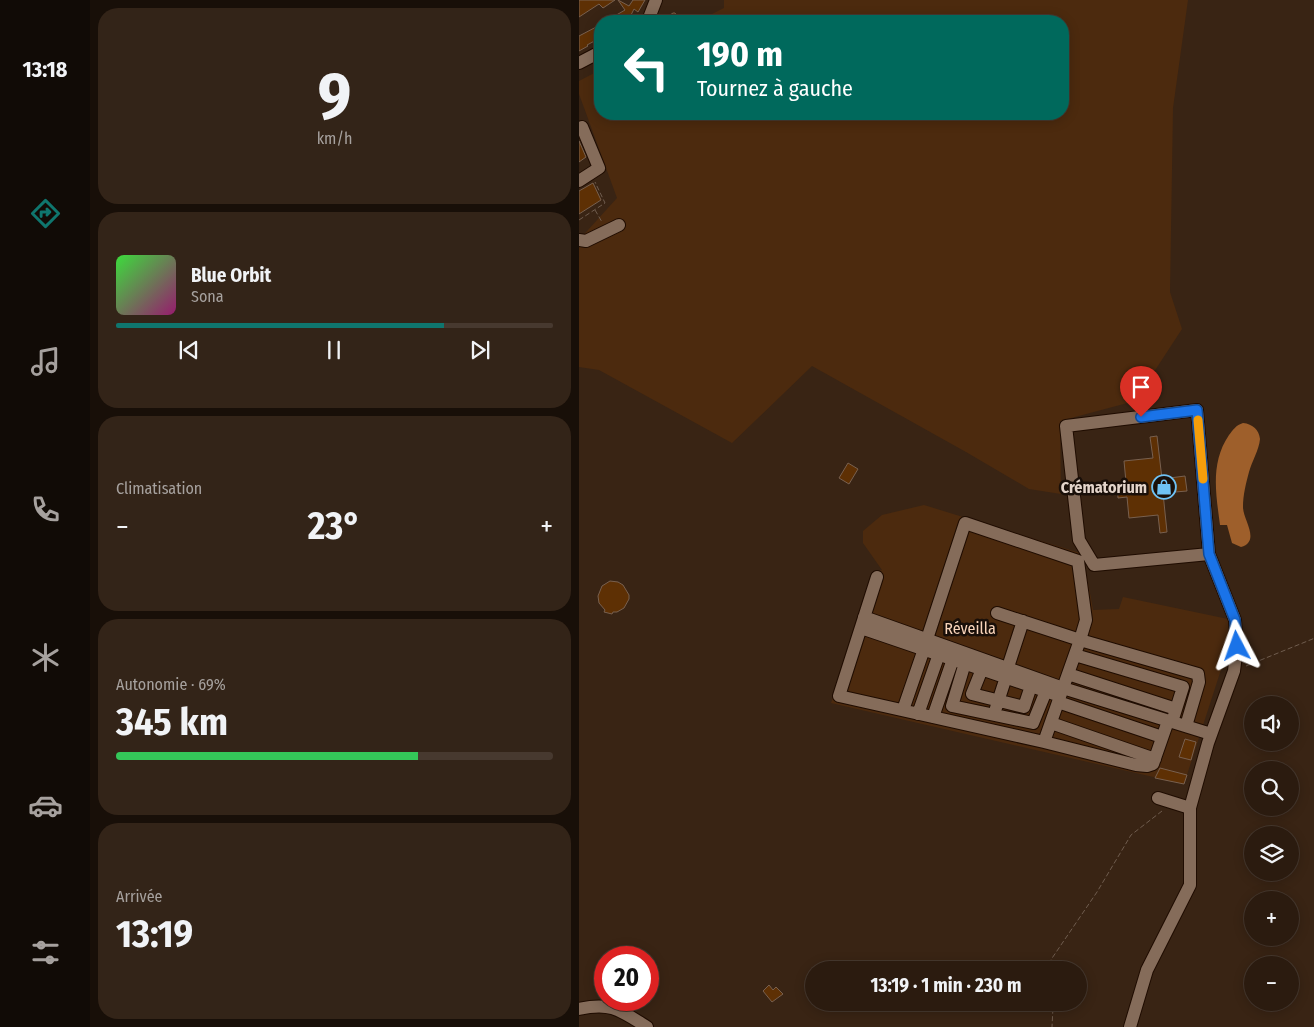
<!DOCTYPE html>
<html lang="fr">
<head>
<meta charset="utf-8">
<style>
  :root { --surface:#2b1b0f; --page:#332418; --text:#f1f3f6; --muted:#a6a19e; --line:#47392f; --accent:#0f766e }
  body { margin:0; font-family:"Fira Sans Condensed",sans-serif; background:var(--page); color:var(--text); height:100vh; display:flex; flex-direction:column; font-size:19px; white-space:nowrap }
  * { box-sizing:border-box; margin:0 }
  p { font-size:16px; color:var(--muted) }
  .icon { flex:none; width:28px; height:28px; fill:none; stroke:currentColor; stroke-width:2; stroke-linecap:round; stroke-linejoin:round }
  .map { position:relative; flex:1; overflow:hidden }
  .details { display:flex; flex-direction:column; gap:8px; padding:8px; background:#180f08; width:489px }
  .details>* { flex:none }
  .guide { position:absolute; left:15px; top:15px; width:475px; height:105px; border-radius:20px; box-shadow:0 2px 12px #0003,0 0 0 1px var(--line); background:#00695c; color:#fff; overflow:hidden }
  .tools { position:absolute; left:665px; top:696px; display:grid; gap:10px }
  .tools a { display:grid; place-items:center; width:55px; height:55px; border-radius:50%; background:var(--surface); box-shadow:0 2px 12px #0003,0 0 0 1px var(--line); font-size:25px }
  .speed { position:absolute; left:15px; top:946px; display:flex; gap:10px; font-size:25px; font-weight:700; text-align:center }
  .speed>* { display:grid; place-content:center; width:65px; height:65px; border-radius:50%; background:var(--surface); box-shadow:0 2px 12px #0003,0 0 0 1px var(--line); line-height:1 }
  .speed .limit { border:8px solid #d22; background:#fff; color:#111 }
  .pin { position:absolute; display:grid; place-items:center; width:42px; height:42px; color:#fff; margin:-51px -21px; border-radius:50% 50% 50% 0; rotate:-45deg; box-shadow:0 0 5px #0007 }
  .pin .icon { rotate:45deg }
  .me { position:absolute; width:55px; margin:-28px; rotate:356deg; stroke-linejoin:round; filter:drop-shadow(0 0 4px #0008) }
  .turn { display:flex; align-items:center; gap:18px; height:105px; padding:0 20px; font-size:22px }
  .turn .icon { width:65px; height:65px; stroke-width:2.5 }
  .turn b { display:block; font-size:35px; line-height:42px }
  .big { font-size:38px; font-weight:700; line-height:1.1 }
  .details .card { flex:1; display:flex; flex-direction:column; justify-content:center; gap:8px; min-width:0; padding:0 18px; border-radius:20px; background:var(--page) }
  .details .dial { align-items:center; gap:0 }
  .dial b { font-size:65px; line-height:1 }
  .song { display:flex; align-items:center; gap:15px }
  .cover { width:60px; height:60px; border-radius:8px; background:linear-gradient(135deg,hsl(120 70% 55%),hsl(320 70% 35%)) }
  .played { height:5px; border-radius:2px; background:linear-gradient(90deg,var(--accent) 75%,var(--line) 75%) }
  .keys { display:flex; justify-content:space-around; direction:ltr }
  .heat { display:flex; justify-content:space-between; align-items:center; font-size:28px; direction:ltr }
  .charge { height:8px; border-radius:4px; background:linear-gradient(90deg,#34c759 69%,var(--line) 0) }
  .trip { position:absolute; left:226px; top:961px; width:282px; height:50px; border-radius:25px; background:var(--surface); box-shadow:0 2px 12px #0003,0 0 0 1px var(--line); font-weight:700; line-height:50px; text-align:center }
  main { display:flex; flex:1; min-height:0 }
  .tab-bar { display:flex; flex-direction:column; width:90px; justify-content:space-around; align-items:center; background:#110b06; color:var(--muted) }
  .tab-bar .icon { width:35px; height:35px }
  .tab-bar .current { color:var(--accent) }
  .tab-bar b { font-size:22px; color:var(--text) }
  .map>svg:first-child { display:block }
  .green { fill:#4c2a0e }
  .water { fill:#9e5f2b }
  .building { fill:#5e3004; stroke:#78604f }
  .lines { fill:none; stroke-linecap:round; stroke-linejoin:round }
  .minor-casing { stroke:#1f0c01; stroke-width:14 }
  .path { stroke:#6f5c4e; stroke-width:1; stroke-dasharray:5 2.5; stroke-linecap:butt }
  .minor { stroke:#856c5a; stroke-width:12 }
  .route-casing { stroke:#114b97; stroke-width:12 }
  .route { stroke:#1a73e8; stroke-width:9 }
  .slow { stroke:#f59e0b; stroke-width:9 }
  .labels { text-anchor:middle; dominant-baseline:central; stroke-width:5; stroke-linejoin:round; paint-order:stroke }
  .poi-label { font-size:16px; font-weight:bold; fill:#e3d4ca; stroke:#190f09; text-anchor:end }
  .park-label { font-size:16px; fill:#f9d4ba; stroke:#190f09 }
</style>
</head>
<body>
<main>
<nav class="tab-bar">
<b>13:18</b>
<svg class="icon current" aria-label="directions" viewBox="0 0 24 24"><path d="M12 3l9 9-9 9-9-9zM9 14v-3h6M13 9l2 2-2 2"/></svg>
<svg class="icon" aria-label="music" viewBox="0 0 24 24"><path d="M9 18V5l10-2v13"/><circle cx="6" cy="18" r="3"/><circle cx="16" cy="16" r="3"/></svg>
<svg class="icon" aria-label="phone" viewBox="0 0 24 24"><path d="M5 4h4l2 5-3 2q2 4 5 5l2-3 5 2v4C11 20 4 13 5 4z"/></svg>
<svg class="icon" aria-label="climate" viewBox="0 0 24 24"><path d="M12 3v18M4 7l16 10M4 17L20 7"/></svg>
<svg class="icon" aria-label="car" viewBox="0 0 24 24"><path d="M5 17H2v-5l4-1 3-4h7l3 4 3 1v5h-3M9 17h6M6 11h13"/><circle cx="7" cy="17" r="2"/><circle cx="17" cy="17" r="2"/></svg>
<svg class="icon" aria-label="filters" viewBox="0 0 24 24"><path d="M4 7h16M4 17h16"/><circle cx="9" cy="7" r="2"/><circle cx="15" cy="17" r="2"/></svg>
</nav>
<section class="details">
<div class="card dial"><b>9</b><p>km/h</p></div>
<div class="card">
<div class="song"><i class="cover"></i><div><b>Blue Orbit</b><p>Sona</p></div></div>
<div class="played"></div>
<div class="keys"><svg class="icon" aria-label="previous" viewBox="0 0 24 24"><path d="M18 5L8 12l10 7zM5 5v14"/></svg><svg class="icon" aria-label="pause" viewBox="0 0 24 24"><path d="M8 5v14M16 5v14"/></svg><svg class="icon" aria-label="next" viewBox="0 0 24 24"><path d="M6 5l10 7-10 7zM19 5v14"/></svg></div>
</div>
<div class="card"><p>Climatisation</p>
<div class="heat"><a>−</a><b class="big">23°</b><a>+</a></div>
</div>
<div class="card"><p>Autonomie · 69%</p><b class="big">345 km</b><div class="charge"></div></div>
<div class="card"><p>Arrivée</p><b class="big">13:19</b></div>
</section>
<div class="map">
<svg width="736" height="1027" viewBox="0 0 736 1027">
  <rect width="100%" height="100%" fill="#392414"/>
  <!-- green -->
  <path class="green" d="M145,0h464l-15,108 -3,184 12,37 -47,72 -75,20 1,73 -32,-5 -63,-37 -154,-86 -80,77 -133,-73 -20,-3v-127l38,-42 -38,-104v-13l21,-11v44h463v-93h-365l26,-13z
    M345,505l159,49 10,56 26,-1 4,-12 105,22v29l-44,136 -353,-81 45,-132 6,-1 -19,-27v-12l19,-16z"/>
  <!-- water -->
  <path class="water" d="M664,423c10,1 16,7 17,16 -1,11 -8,22 -11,33 -3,11 -6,23 -6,35 0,13 18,34 -2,40l-9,-4 -5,-18h-7c-4,-31 -10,-62 9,-90 4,-5 7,-10 14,-12z"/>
  <!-- building -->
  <path class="building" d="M0,0h36l-12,8 -4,-4 -20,13z
    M39,0l11,6 4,-6h12l-7,12 -4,-3 -4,8 -7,4h-17l19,-11z
    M94,13h2l4,6 -3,2h-15z
    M21,25v13l-13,7 1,1 -9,5v-15z
    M0,141l7,16 -7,5z
    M14,183l8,17 -22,14v-23z
    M578,436l5,43 23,-3 2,15 -24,2 4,39 -7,1 -2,-18 -29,3 -2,-21 -9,1 -1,-15 9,-1 -2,-21 29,-3 -3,-21z
    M269,463l10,6 -9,15 -10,-6z
    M31,581l8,1 5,3 6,10v4l-5,9 -7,4h-4l-1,2 -8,-2 1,-2 -6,-7 -1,-7 4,-10z
    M606,739l11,3 -5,18 -12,-3z
    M581,768l27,7 -3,9 -29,-6z
    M190,985l4,5 3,-3 7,7 -11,8 -9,-11z"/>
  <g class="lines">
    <!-- minor casing -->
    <g class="minor-casing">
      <path id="minor" d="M67,21l3,-3 7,-18
        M0,63l21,-11
        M0,129l3,-2 17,41 -20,13
        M0,240l7,1 33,-16
        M298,577l-38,119 205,46
        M285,617l199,71 17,-48 118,34 1,8 -13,44
        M282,628l199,68
        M348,639l38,-116 113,38 8,59 -6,20 -83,-27
        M496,655l108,32 -11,35
        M386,663l-13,43 81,17 13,-32
        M429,667l15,-46
        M403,669l-10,25 52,13 7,-21
        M489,674l108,35
        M479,702l104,35
        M417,708l10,-31
        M324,710l21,-61
        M339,714l21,-60
        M354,717l20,-58
        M589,721l-15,43 -6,2 -11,-1 -92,-23 19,-54 148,46
        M472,723l104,36
        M579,798l32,10
        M0,1009c32,-7 41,1 68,18
        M551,1027l17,-57 43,-85v-77l18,-65 26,-72 3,-25 -2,-26 -26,-66 -115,11 -15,-25 -13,-114 131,-16 12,144"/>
    </g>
    <!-- path -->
    <path class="path" d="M16,210l7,12
      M0,220l26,-17 -10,-21
      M667,666l69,-28
      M465,970l53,-78 34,-57 31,-24
      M471,1002l3,5 -1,20"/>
    <!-- minor -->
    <use href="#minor" class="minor"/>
  </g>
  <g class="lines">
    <!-- route casing -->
    <g class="route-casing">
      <path id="route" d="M562,417l56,-7 12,144 26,66 2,26"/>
    </g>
    <!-- route -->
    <use href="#route" class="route"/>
    <!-- slow -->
    <path class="slow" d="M619,420l5,59"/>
  </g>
  <!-- icons -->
  <defs>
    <g id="shop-ring" transform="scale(1.25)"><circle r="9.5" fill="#190f09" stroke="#6fc2f4" stroke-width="1.5"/><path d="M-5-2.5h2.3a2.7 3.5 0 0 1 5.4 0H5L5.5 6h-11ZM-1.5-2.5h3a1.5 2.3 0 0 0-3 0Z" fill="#6fc2f4"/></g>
  </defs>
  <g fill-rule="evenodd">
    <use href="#shop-ring" x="585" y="487"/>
  </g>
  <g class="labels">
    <!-- poi labels -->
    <g class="poi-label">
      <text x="568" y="487">Crématorium</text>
    </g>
    <!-- park labels -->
    <g class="park-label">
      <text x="391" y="628">Réveilla</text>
    </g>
  </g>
</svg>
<div class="tools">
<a><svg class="icon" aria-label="sound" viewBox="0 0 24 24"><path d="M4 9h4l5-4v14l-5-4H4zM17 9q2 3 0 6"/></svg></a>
<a><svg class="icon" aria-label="search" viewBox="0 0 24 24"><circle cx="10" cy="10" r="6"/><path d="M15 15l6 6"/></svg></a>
<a><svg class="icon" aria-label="layers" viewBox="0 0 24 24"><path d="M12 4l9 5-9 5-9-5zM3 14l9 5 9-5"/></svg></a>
<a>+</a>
<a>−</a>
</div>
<div class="speed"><div class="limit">20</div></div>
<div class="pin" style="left:562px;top:417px;background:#d93025"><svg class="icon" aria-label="arrive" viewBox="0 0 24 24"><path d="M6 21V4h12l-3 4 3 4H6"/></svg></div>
<svg class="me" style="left:658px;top:646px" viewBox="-20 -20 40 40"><path d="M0-17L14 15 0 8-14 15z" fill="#1a73e8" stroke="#fff" stroke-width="4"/></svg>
<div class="trip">13:19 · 1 min · 230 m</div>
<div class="guide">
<div class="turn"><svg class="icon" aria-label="left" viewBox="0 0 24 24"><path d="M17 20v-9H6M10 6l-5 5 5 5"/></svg><div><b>190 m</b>Tournez à gauche</div></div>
</div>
</div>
</main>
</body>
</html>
